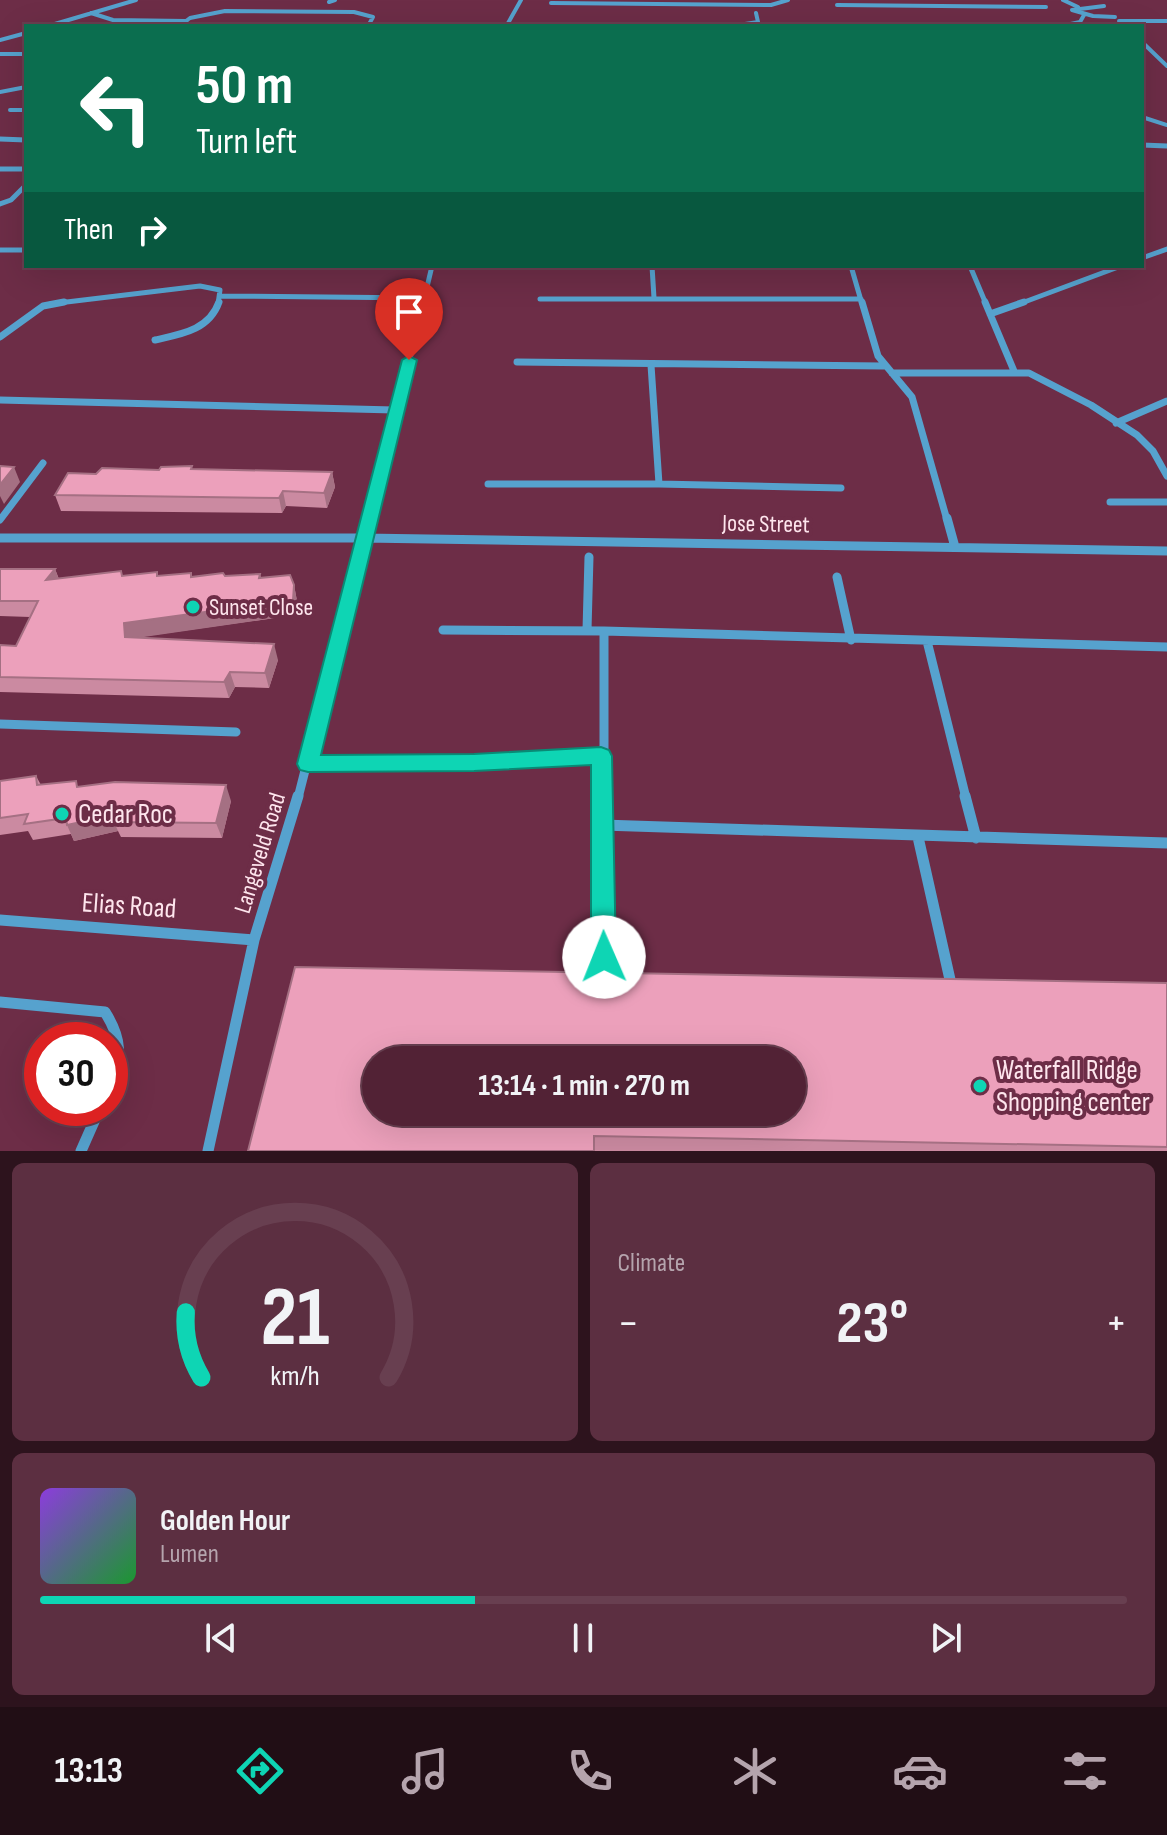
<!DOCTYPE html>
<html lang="en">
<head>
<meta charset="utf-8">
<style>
  :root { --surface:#522235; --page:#5c2f41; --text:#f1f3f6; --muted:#b5a4ad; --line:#683f50; --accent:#0ed5b4 }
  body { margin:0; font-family:"Sofia Sans Condensed",sans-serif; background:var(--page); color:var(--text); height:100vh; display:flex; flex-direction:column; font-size:30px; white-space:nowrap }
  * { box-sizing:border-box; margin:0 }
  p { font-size:26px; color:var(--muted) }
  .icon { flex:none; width:44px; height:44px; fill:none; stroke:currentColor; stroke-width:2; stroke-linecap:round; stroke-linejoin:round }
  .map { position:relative; height:1151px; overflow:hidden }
  .side { display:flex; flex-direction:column; gap:12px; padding:12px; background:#2d131d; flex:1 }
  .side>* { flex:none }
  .hud { position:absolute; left:24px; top:24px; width:1120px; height:244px; border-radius:0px; box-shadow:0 8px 32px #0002,0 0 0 2px var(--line); background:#0b6e4f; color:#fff; overflow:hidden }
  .speed { position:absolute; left:24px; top:1022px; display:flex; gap:16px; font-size:40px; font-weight:700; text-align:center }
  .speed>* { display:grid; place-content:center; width:104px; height:104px; border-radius:50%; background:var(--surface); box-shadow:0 8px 32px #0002,0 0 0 2px var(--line); line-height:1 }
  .speed .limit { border:12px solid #d22; background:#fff; color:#111 }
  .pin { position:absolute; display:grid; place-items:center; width:68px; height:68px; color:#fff; margin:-82px -34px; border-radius:50% 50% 50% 0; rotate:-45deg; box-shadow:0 0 8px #0007 }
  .pin .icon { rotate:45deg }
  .me { position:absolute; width:88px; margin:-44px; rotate:359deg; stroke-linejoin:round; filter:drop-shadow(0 0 6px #0008) }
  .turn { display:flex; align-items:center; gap:28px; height:168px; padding:0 40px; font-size:36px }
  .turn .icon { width:104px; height:104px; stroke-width:2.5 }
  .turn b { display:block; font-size:56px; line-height:68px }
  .then { display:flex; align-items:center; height:76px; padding:0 40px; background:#0003; gap:16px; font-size:30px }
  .big { font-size:60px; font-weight:700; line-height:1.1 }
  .side .widget { flex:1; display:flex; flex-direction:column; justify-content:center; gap:12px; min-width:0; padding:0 28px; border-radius:12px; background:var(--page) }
  .side .dial { align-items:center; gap:0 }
  .dial svg { height:208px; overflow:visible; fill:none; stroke:var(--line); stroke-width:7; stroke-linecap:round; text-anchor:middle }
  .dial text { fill:var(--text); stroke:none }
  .song { display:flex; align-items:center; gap:24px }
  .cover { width:96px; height:96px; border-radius:12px; background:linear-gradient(135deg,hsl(270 70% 55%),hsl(130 70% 35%)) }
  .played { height:8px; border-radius:4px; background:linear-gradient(90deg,var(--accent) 40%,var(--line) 40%) }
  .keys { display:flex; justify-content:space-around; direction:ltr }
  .heat { display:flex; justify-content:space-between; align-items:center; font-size:44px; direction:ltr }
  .side .tiles { flex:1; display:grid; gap:12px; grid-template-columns:1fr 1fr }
  .widget:last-child { grid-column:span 2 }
  .trip { position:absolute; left:362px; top:1046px; width:444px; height:80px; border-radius:40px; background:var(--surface); box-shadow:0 8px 32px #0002,0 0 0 2px var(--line); font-weight:700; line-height:80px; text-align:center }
  .tab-bar { display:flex; height:128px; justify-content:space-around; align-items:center; background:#210e15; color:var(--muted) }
  .tab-bar .icon { width:56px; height:56px }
  .tab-bar .current { color:var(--accent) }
  .tab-bar b { font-size:36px; color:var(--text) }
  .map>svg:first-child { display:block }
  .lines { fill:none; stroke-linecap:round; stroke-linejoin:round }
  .minor-far4 { stroke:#56a2ce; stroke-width:4 }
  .minor-far3 { stroke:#56a2ce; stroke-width:5 }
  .minor-far2 { stroke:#56a2ce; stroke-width:7 }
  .minor-far1 { stroke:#56a2ce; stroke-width:9 }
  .minor { stroke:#56a2ce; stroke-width:11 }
  .wall { fill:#cb8aa1 }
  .shaded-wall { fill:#a57083 }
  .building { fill:#eca0bb; stroke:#a57083; stroke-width:2; fill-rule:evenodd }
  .route { fill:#0ed5b4; stroke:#098a75; stroke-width:2 }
  .poi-dot { fill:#0ed5b4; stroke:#6d2d47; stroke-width:3 }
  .labels { text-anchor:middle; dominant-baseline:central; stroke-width:8; stroke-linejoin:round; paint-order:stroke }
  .street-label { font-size:24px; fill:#fee5ed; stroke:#6d2d47 }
  .poi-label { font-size:24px; fill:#fee5ed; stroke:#6d2d47; text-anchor:start }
  .near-poi-label { font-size:28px; fill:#fee5ed; stroke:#6d2d47; text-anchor:start }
  .near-street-label { font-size:28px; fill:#fee5ed; stroke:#6d2d47 }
</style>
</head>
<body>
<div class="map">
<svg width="1167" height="1151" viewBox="0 0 1167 1151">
  <rect width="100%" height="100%" fill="#6d2d47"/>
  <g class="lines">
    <!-- minor-far4 -->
    <path class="minor-far4" d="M1063,0l15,7
      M329,2l6,-2
      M551,3l220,2 17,-5
      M837,5l209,2
      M1104,6l-32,4 21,6 22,1
      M91,13l22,7 73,1
      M1119,21h48
      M371,24l104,1
      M508,24h237l13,-2 -2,-9
      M507,25l14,-25
      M836,25h230l14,-3 4,-7
      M48,26l88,-26
      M188,26l-2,-5 4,-3 35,-7 129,1 19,5 -5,9
      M0,40l26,-7
      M1142,42l25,24
      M0,54h26
      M0,92l26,-5
      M10,110h16
      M1142,117l25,8"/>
    <!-- minor-far3 -->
    <path class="minor-far3" d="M0,139l26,1
      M1142,145l25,1
      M0,169h26
      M0,204l11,-4 15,-15
      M0,250h26
      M1142,258l25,-9
      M652,266l2,32
      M851,266l11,38
      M970,266l16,38
      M220,296l204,2
      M540,299h321
      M50,304l150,-18 20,4 -2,14
      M423,304l9,-38
      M1019,304l102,-38"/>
    <!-- minor-far2 -->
    <path class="minor-far2" d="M862,302l16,54 34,41 35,123
      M985,302l29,69
      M990,314l34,-12
      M0,337l43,-31 21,-4
      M155,340c27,-6 54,-10 64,-38
      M517,362l366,4
      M892,373h137l62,32 46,30 16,16 14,25
      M0,400l394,10
      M1116,423l51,-22
      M488,484h171l-8,-119
      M659,484l182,4
      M1110,502h57
      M0,520l43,-57
      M369,520l54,-218"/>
    <!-- minor-far1 -->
    <path class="minor-far1" d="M947,518l8,29
      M0,538h364l803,13
      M837,577l14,63
      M443,630l161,1 563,16
      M587,630l2,-73
      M604,631v167
      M927,641l39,157
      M0,724l236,8
      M308,764l166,-2 127,-6
      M298,798l71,-280"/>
    <!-- minor -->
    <path class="minor" d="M604,796v161l14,13 20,4
      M965,796l11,42
      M602,825l565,18
      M918,837l33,147
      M0,920l254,20
      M0,1002l105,10c17,27 17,44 5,73
      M81,1151l19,-43
      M208,1151l46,-211 44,-144"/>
  </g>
  <!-- wall -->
  <path class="wall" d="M193,469l139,3 3,15 -8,21 -41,-2 -4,7 -221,-2 -6,-16 41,-21z
    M0,569h55l4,10 99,-3 33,-3 1,4 68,-3 1,4 33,7 3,16 -1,14 -157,22 139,23 -9,28 -34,-1 -6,11 -229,-6v-47l16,1 14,-29 -30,-1z
    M36,776l5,9 37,2 153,14 -9,37 -101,-1 -3,-6 -44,10 -3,-7 -38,6 -5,-9 -28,4v-54z
    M1167,983v168h-919z"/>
  <!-- shaded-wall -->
  <path class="shaded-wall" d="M14,467l6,15 -16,22 -4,-8v-11z
    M332,472l3,15 -8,21 -3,-15z
    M283,491l3,15 -4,7 -3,-15z
    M55,569l6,16 -15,-5z
    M294,585l3,16 -1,14 -166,24 -5,-2 -1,-14z
    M274,644l4,16 -9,28 -4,-15z
    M230,672l5,15 -6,11 -5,-16z
    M226,785l5,16 -9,37 -6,-15z
    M114,815v7l4,9 -44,10 -7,-16z"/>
  <!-- building -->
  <path class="building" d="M0,466l14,1 -14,18z
    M192,466l-1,3 141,3 -8,21 -41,-2 -4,7 -224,-3 13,-22 28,1 6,-6 57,2 2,-3z
    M0,569h55l-9,11 75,-9 1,5 35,-4v4l34,-3v4l32,-4 2,3 35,-2 -1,4 31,-3 4,10 -1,15 -169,23 1,14 149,7 -9,29 -35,-1 -6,10 -224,-5v-32l16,1 22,-45h-38z
    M36,776l1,9 39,-4 1,6 38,-5 111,3 -10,38 -102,-1v-7l-47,10 -1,-7 -42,6 4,-10 -28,4v-37z
    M295,967l872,16v164l-573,-11v15h-346zM376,1060h416v52h-416z"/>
  <!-- route -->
  <path class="route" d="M409,356l8,4 -96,395 153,-1 127,-7 8,3 3,6 4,201 -4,8 -8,3 -9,-3 -4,-8v-192l-117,6 -166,1 -8,-2 -3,-6 105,-404z"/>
  <!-- markers -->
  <g class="poi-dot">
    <circle cx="193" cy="607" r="8"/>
    <circle cx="62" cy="814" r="8"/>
    <circle cx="980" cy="1086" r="8"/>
  </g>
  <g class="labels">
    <!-- street labels -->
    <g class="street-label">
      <text transform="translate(766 524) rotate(1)">Jose Street</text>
      <text transform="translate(260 853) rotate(-73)">Langeveld Road</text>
    </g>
    <!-- poi labels -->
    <g class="poi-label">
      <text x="209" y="607">Sunset Close</text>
    </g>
    <!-- near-poi labels -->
    <g class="near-poi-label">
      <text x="78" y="814">Cedar Roc</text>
      <text x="996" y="1070">Waterfall Ridge<tspan x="996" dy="32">Shopping center</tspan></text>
    </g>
    <!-- near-street labels -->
    <g class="near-street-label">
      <text transform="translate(129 906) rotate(4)">Elias Road</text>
    </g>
  </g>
</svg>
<div class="speed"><div class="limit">30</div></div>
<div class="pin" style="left:409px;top:360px;background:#d93025"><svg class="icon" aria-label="arrive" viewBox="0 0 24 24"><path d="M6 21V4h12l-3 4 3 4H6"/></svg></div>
<svg class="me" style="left:604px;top:957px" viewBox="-20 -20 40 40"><circle r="19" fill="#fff"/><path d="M0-13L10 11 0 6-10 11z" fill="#0ed5b4"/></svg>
<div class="trip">13:14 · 1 min · 270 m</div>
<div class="hud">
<div class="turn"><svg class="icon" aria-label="left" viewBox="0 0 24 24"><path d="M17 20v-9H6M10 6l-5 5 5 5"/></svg><div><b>50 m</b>Turn left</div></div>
<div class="then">Then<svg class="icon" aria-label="right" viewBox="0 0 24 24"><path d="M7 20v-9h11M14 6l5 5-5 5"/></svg></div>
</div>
</div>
<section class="side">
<div class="tiles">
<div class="widget dial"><svg viewBox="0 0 100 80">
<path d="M14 69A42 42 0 1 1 86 69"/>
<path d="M14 69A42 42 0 0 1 8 44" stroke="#0ed5b4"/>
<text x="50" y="56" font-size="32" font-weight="700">21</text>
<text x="50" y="72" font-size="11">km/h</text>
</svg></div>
<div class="widget"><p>Climate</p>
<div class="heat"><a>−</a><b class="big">23°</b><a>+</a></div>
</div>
<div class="widget">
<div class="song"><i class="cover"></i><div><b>Golden Hour</b><p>Lumen</p></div></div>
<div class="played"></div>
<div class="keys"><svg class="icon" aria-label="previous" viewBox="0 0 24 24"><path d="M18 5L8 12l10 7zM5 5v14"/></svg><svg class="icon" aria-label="pause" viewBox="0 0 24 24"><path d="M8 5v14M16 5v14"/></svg><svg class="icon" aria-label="next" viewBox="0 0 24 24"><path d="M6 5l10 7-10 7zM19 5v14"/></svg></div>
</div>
</div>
</section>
<nav class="tab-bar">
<b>13:13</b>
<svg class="icon current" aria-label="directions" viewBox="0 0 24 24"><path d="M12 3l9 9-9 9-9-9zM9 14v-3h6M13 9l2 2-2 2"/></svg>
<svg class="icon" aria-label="music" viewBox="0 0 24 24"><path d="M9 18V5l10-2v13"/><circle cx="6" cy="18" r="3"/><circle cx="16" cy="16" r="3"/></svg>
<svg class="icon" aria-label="phone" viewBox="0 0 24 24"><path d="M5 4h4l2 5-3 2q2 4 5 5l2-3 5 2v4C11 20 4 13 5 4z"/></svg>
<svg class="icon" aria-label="climate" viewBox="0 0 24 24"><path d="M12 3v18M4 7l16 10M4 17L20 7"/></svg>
<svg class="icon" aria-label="car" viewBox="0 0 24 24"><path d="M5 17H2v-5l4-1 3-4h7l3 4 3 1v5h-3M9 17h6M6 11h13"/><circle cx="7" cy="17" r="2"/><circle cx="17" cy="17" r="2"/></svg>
<svg class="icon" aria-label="filters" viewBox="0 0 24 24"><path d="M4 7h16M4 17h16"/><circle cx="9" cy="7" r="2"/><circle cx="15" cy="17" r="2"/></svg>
</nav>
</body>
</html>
